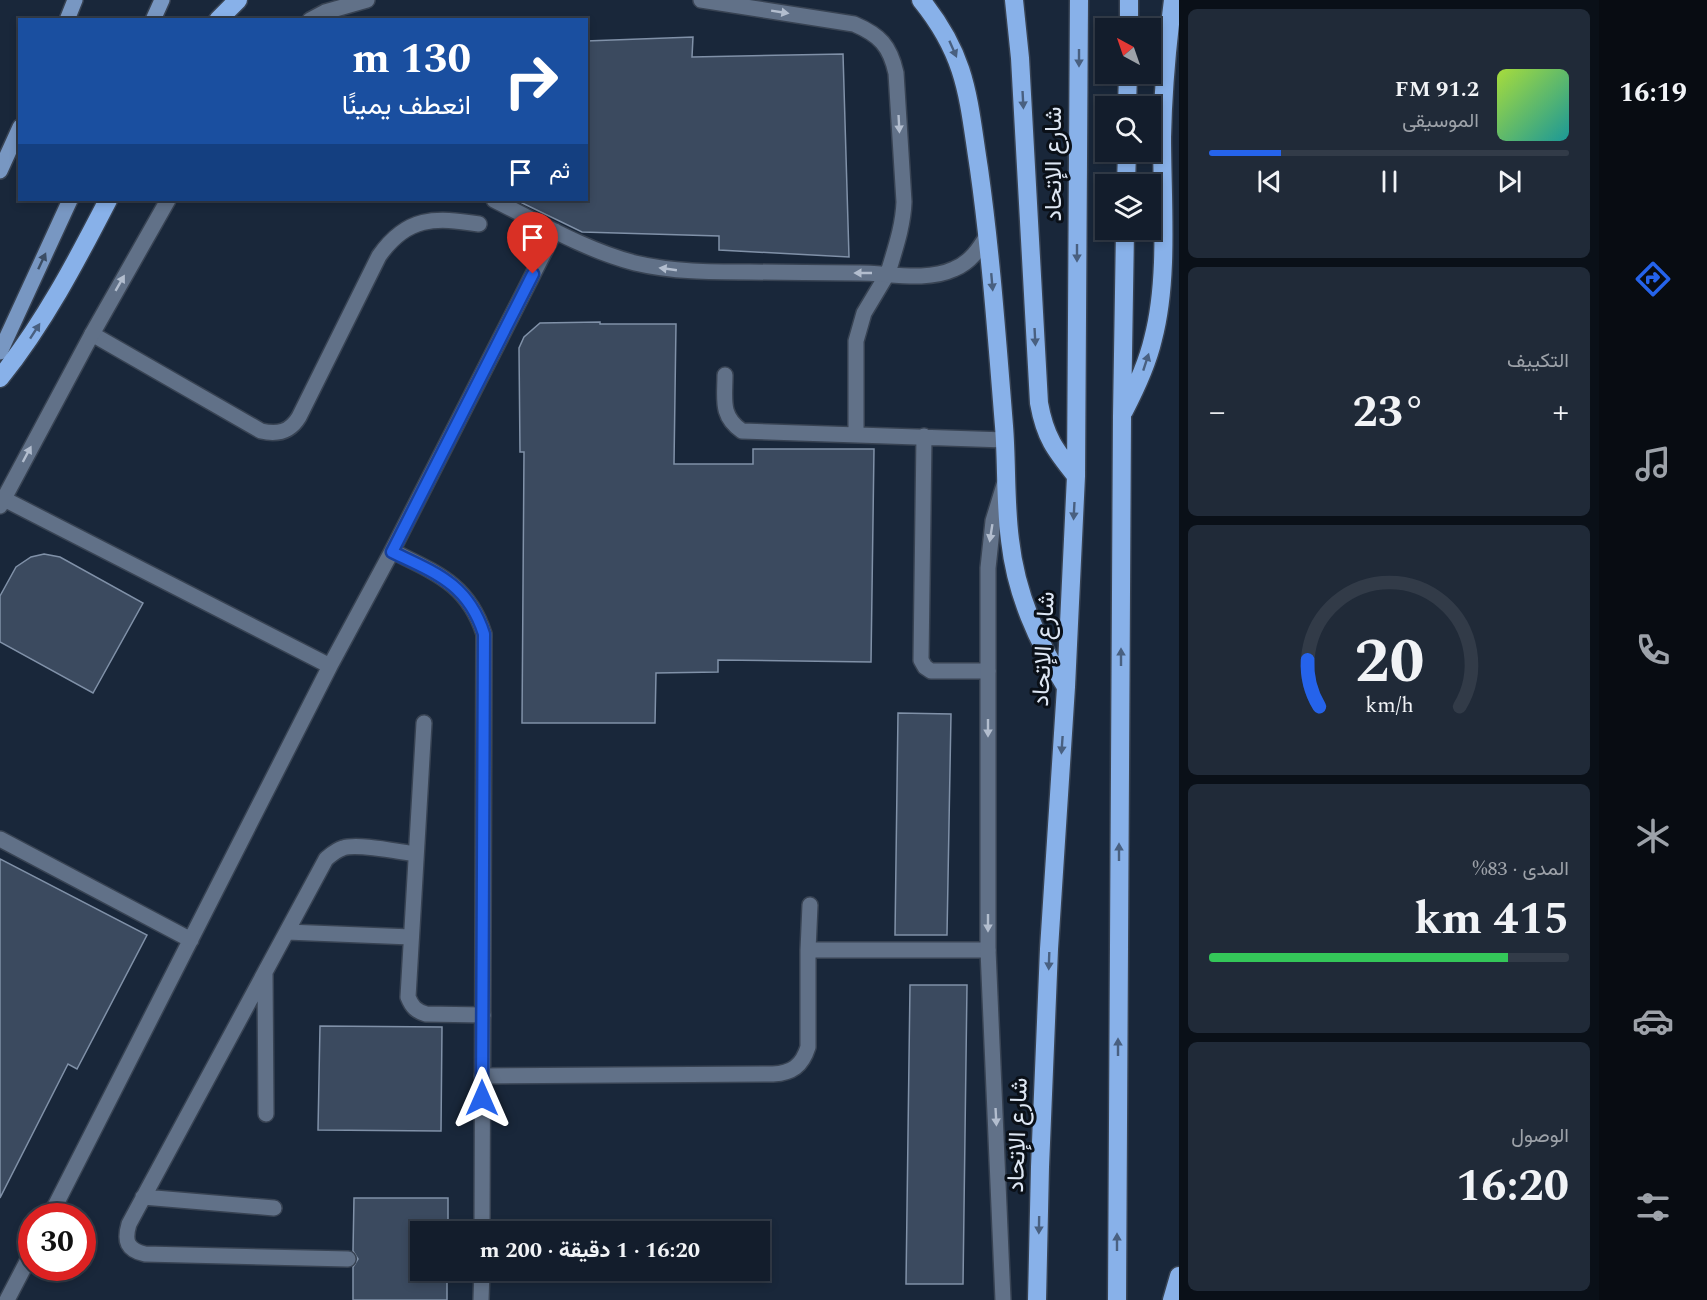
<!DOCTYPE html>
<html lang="ar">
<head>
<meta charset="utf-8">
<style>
  :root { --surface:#131d2c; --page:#202a38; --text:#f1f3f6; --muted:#9da2a9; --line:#323b48; --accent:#2563eb }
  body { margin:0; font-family:Spectral,Vazirmatn,serif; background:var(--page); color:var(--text); direction:rtl; height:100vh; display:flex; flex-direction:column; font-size:22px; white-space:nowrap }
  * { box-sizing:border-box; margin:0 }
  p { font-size:20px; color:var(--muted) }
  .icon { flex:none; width:33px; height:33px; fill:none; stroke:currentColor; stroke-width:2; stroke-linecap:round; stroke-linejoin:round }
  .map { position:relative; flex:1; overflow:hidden; direction:ltr }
  .drawer { display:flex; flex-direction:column; gap:9px; padding:9px; background:#0a1018; width:420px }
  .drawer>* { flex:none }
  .hud { position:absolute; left:18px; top:18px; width:570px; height:183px; border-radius:0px; box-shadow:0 3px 9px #0003,0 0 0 2px var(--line); direction:rtl; background:#1a4fa0; color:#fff; overflow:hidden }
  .needle { width:39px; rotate:320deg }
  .tools { position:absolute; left:1095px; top:18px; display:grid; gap:12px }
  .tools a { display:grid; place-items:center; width:66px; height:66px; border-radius:0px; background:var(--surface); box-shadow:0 3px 9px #0003,0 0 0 2px var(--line); font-size:30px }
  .speed { position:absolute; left:18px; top:1203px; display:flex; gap:12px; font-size:30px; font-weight:700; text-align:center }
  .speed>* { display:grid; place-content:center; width:78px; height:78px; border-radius:50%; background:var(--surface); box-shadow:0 3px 9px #0003,0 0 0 2px var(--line); line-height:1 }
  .speed .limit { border:9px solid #d22; background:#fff; color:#111 }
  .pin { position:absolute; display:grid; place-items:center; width:51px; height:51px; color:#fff; margin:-62px -26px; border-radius:50% 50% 50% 0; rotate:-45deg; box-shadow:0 0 6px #0007 }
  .pin .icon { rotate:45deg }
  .me { position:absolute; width:66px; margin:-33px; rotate:0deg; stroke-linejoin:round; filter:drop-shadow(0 0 4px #0008) }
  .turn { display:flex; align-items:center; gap:21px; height:126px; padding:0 18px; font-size:27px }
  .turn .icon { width:78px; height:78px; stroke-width:2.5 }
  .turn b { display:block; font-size:42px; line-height:51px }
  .then { display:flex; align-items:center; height:57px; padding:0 18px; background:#0003; gap:12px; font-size:22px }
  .big { font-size:45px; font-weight:700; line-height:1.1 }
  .drawer .card { flex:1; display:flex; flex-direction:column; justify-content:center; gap:9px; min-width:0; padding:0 21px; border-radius:9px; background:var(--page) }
  .drawer .dial { align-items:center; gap:0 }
  .dial svg { height:156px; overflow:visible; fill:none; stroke:var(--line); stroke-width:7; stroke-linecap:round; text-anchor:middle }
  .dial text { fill:var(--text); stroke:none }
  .song { display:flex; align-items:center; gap:18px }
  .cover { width:72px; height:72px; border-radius:9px; background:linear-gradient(135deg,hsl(80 70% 55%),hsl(180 70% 35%)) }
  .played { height:6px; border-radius:3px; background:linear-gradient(90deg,var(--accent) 20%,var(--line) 20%) }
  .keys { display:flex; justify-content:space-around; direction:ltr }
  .heat { display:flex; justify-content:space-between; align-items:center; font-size:33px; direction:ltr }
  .charge { height:9px; border-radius:4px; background:linear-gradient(90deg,#34c759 83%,var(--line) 0) }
  .trip { position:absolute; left:410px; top:1221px; width:360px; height:60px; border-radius:0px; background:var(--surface); box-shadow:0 3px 9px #0003,0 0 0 2px var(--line); font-weight:700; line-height:60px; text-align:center; direction:rtl }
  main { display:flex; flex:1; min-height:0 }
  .tab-bar { display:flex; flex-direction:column; width:108px; justify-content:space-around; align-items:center; background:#080c12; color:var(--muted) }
  .tab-bar .icon { width:42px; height:42px }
  .tab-bar .on { color:var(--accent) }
  .tab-bar b { font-size:27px; color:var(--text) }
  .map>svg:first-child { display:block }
  .building { fill:#3b4a5f; stroke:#8091a8; stroke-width:1.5 }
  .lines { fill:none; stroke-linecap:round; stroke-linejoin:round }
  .lane-casing { stroke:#384353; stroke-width:18 }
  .street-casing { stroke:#384353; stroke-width:18 }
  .secondary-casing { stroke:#384353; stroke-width:18 }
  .primary-casing { stroke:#384353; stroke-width:18 }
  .highway-casing { stroke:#384353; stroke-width:21 }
  .lane { stroke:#617188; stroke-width:15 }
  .street { stroke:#617188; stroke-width:15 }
  .secondary { stroke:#617188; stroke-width:15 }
  .primary { stroke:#7897c2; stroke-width:15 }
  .highway { stroke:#88b1e9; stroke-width:18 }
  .oneway { fill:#b2bdce }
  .oneway2 { fill:#496080 }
  .oneway3 { fill:#3b4d64 }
  .route-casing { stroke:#184099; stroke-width:15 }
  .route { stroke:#2563eb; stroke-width:10 }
  .labels { text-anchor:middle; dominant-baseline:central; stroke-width:6; stroke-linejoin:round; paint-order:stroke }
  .street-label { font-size:24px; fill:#dde6f3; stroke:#0a1018 }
</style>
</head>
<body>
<main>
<nav class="tab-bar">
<b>16:19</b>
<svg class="icon on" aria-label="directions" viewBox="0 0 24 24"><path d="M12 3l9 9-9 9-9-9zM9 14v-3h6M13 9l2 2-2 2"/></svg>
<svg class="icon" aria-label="music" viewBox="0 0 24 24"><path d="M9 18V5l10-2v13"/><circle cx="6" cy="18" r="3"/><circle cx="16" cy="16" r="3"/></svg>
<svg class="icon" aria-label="phone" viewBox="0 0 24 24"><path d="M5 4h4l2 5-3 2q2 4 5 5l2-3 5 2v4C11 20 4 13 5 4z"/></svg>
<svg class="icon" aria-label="climate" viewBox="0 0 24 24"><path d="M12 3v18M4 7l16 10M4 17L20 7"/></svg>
<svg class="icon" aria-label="car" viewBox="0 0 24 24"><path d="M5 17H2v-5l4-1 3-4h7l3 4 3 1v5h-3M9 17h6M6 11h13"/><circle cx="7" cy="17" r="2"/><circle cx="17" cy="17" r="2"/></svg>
<svg class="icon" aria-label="filters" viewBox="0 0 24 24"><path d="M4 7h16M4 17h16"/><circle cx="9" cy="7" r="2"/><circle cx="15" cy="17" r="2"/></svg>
</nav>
<section class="drawer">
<div class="card">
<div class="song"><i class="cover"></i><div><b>91.2 FM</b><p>الموسيقى</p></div></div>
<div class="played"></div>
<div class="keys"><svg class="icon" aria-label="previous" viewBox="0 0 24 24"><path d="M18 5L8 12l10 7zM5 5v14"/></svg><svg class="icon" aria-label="pause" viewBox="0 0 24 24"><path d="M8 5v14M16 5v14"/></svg><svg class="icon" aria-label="next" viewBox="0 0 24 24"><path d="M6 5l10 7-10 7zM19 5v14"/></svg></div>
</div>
<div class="card"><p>التكييف</p>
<div class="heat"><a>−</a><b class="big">23°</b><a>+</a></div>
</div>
<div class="card dial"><svg viewBox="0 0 100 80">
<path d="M14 69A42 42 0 1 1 86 69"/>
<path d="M14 69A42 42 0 0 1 8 45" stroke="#2563eb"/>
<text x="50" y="56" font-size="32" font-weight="700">20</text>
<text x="50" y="72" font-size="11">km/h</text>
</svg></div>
<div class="card"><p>المدى · 83%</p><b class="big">415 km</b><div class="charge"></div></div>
<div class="card"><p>الوصول</p><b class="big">16:20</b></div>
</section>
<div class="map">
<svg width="1179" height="1300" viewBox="0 0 1179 1300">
  <rect width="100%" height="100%" fill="#19273a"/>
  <!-- building -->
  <path class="building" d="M693,37l-1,20 151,-3 6,203 -130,-7v-14l-137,-4 -66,-32h70v-159z
    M600,322v2h76l-2,140h79v-15h121l-3,213 -153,-2v12l-62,1 -1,50h-133l2,-271h-4l-1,-104 5,-11 16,-14z
    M44,554l16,3 83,46 -50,90 -93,-51v-46l16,-29 15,-10z
    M898,713l53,1 -4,221h-52z
    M0,859l147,76 -70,134 -9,-5 -68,134z
    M910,985h57l-4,299h-57z
    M320,1026l122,1 -1,104 -123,-1z
    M354,1198h94v34h-28v38h27v30h-94v-33l5,-8 -5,-8z"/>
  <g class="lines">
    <!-- lane casing -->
    <g class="lane-casing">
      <path id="lane" d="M92,334l169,97c17,4 29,1 38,-14l80,-161c28,-40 56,-39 100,-32
        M725,375c0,24 -5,41 17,56l263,9
        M856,435v-94l8,-28 24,-40
        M924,436l-3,224 4,7 6,4h57
        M424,723l-16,274c4,10 8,14 18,17l57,1
        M287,932l124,5
        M808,950h180
        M265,973l1,141
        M482,1076l291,-2c19,-1 29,-8 35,-27v-97l2,-45
        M143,1197l131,11
        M348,1259l-203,-5c-18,-4 -21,-13 -16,-30l197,-365c6,-5 10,-9 17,-11 15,-5 56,4 73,6"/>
    </g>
    <!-- street casing -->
    <g class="street-casing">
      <path id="street" d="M701,0l153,24c26,11 36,22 42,49l8,129c-1,25 -9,47 -16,71
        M310,20l15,-8 42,-12
        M494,200c46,23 91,50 141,63 38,9 76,9 114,9 37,0 73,1 110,1 30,0 67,9 95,-4 17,-7 25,-20 34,-35
        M4,499l326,167
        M0,506l92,-172 76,-134
        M392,551c44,22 76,33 92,83l-2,598
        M0,839l191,101
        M50,1216l280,-550 62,-115 163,-320
        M7,1300l25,-48
        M481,1300l1,-30"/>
    </g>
    <!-- secondary casing -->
    <g class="secondary-casing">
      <path id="secondary" d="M1003,1300l-15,-350v-382l5,-47 11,-36"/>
    </g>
    <!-- primary casing -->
    <g class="primary-casing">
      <path id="primary" d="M67,20l8,-20
        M153,20l9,-20
        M0,171l20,-44
        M0,352l70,-152"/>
    </g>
    <!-- highway casing -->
    <g class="highway-casing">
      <path id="highway" d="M921,0c47,58 47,99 58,169 12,85 18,171 25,257 3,38 1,76 6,114 6,54 27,101 56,147
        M1014,0l6,58 19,345c6,34 16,47 37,73
        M218,20l20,-20
        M1129,28v-28
        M1127,106l1,-32
        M1126,184l1,-32
        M0,378c44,-55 76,-116 108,-178
        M1124,411c12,-23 23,-46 29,-72 16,-60 9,-139 9,-202 1,-45 5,-92 11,-137
        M1037,1300l3,-133 9,-218 17,-262 10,-211 3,-476
        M1117,1300l5,-884 3,-186
        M1172,1300l7,-24"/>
    </g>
    <!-- lane -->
    <use href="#lane" class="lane"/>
    <!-- street -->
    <use href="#street" class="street"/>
    <!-- secondary -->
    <use href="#secondary" class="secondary"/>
    <!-- primary -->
    <use href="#primary" class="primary"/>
    <!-- highway -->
    <use href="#highway" class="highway"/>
  </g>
  <!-- one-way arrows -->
  <defs><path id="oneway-solid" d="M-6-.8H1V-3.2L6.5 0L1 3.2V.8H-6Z" transform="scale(1.5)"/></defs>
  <g class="oneway">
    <use href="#oneway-solid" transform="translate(780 12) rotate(9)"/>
    <use href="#oneway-solid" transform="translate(899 124) rotate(87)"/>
    <use href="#oneway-solid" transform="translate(668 269) rotate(-172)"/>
    <use href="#oneway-solid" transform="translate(863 273) rotate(-180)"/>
    <use href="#oneway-solid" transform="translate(120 283) rotate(-60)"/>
    <use href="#oneway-solid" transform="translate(27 454) rotate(-62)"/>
    <use href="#oneway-solid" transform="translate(991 533) rotate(99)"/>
    <use href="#oneway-solid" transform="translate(988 728) rotate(90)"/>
    <use href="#oneway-solid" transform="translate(988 923) rotate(90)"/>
    <use href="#oneway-solid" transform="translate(996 1117) rotate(87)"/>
  </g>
  <g class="oneway2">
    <use href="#oneway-solid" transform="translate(953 49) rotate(66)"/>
    <use href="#oneway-solid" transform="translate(1079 58) rotate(90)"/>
    <use href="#oneway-solid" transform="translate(1023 100) rotate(87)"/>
    <use href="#oneway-solid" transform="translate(1077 253) rotate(90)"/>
    <use href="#oneway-solid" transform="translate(992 282) rotate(85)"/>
    <use href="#oneway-solid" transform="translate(35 331) rotate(-57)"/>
    <use href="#oneway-solid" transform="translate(1035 337) rotate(87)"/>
    <use href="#oneway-solid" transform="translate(1146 362) rotate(-72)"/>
    <use href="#oneway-solid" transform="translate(1074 511) rotate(93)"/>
    <use href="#oneway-solid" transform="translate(1121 657) rotate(-90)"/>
    <use href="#oneway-solid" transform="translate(1062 745) rotate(94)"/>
    <use href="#oneway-solid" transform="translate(1119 852) rotate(-90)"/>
    <use href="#oneway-solid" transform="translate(1049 961) rotate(92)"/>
    <use href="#oneway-solid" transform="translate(1118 1047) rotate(-90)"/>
    <use href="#oneway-solid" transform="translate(1039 1225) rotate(91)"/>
    <use href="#oneway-solid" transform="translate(1117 1242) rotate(-90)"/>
  </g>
  <use class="oneway3" href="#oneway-solid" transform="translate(42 261) rotate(-65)"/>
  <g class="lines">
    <!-- route casing -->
    <g class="route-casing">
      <path id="route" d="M482,1098l2,-464c-16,-50 -48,-61 -92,-82l141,-278"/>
    </g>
    <!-- route -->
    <use href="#route" class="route"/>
  </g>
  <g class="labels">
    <!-- street labels -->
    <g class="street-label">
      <text transform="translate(1054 164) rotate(-90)">شارع الإتحاد</text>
      <text transform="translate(1044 649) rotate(-87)">شارع الإتحاد</text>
      <text transform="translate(1018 1135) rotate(-88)">شارع الإتحاد</text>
    </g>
  </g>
</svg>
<div class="tools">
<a><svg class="needle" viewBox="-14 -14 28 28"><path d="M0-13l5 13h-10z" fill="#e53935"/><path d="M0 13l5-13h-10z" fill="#9da2a9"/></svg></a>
<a><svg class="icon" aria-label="search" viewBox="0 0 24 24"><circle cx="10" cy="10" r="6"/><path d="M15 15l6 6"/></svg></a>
<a><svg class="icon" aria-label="layers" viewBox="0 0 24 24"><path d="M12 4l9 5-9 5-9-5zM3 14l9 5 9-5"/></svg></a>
</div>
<div class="speed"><div class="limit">30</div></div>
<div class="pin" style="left:533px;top:274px;background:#d93025"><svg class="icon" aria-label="arrive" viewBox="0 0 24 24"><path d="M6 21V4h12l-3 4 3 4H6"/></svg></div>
<svg class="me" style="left:482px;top:1098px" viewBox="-20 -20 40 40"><path d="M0-17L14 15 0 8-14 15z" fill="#2563eb" stroke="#fff" stroke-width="4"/></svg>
<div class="trip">16:20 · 1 دقيقة · 200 m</div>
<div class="hud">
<div class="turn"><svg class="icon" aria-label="right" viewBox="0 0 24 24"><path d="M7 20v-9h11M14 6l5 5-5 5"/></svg><div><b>130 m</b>انعطف يمينًا</div></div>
<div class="then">ثم<svg class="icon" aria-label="arrive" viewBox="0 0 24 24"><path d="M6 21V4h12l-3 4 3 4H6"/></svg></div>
</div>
</div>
</main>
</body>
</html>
